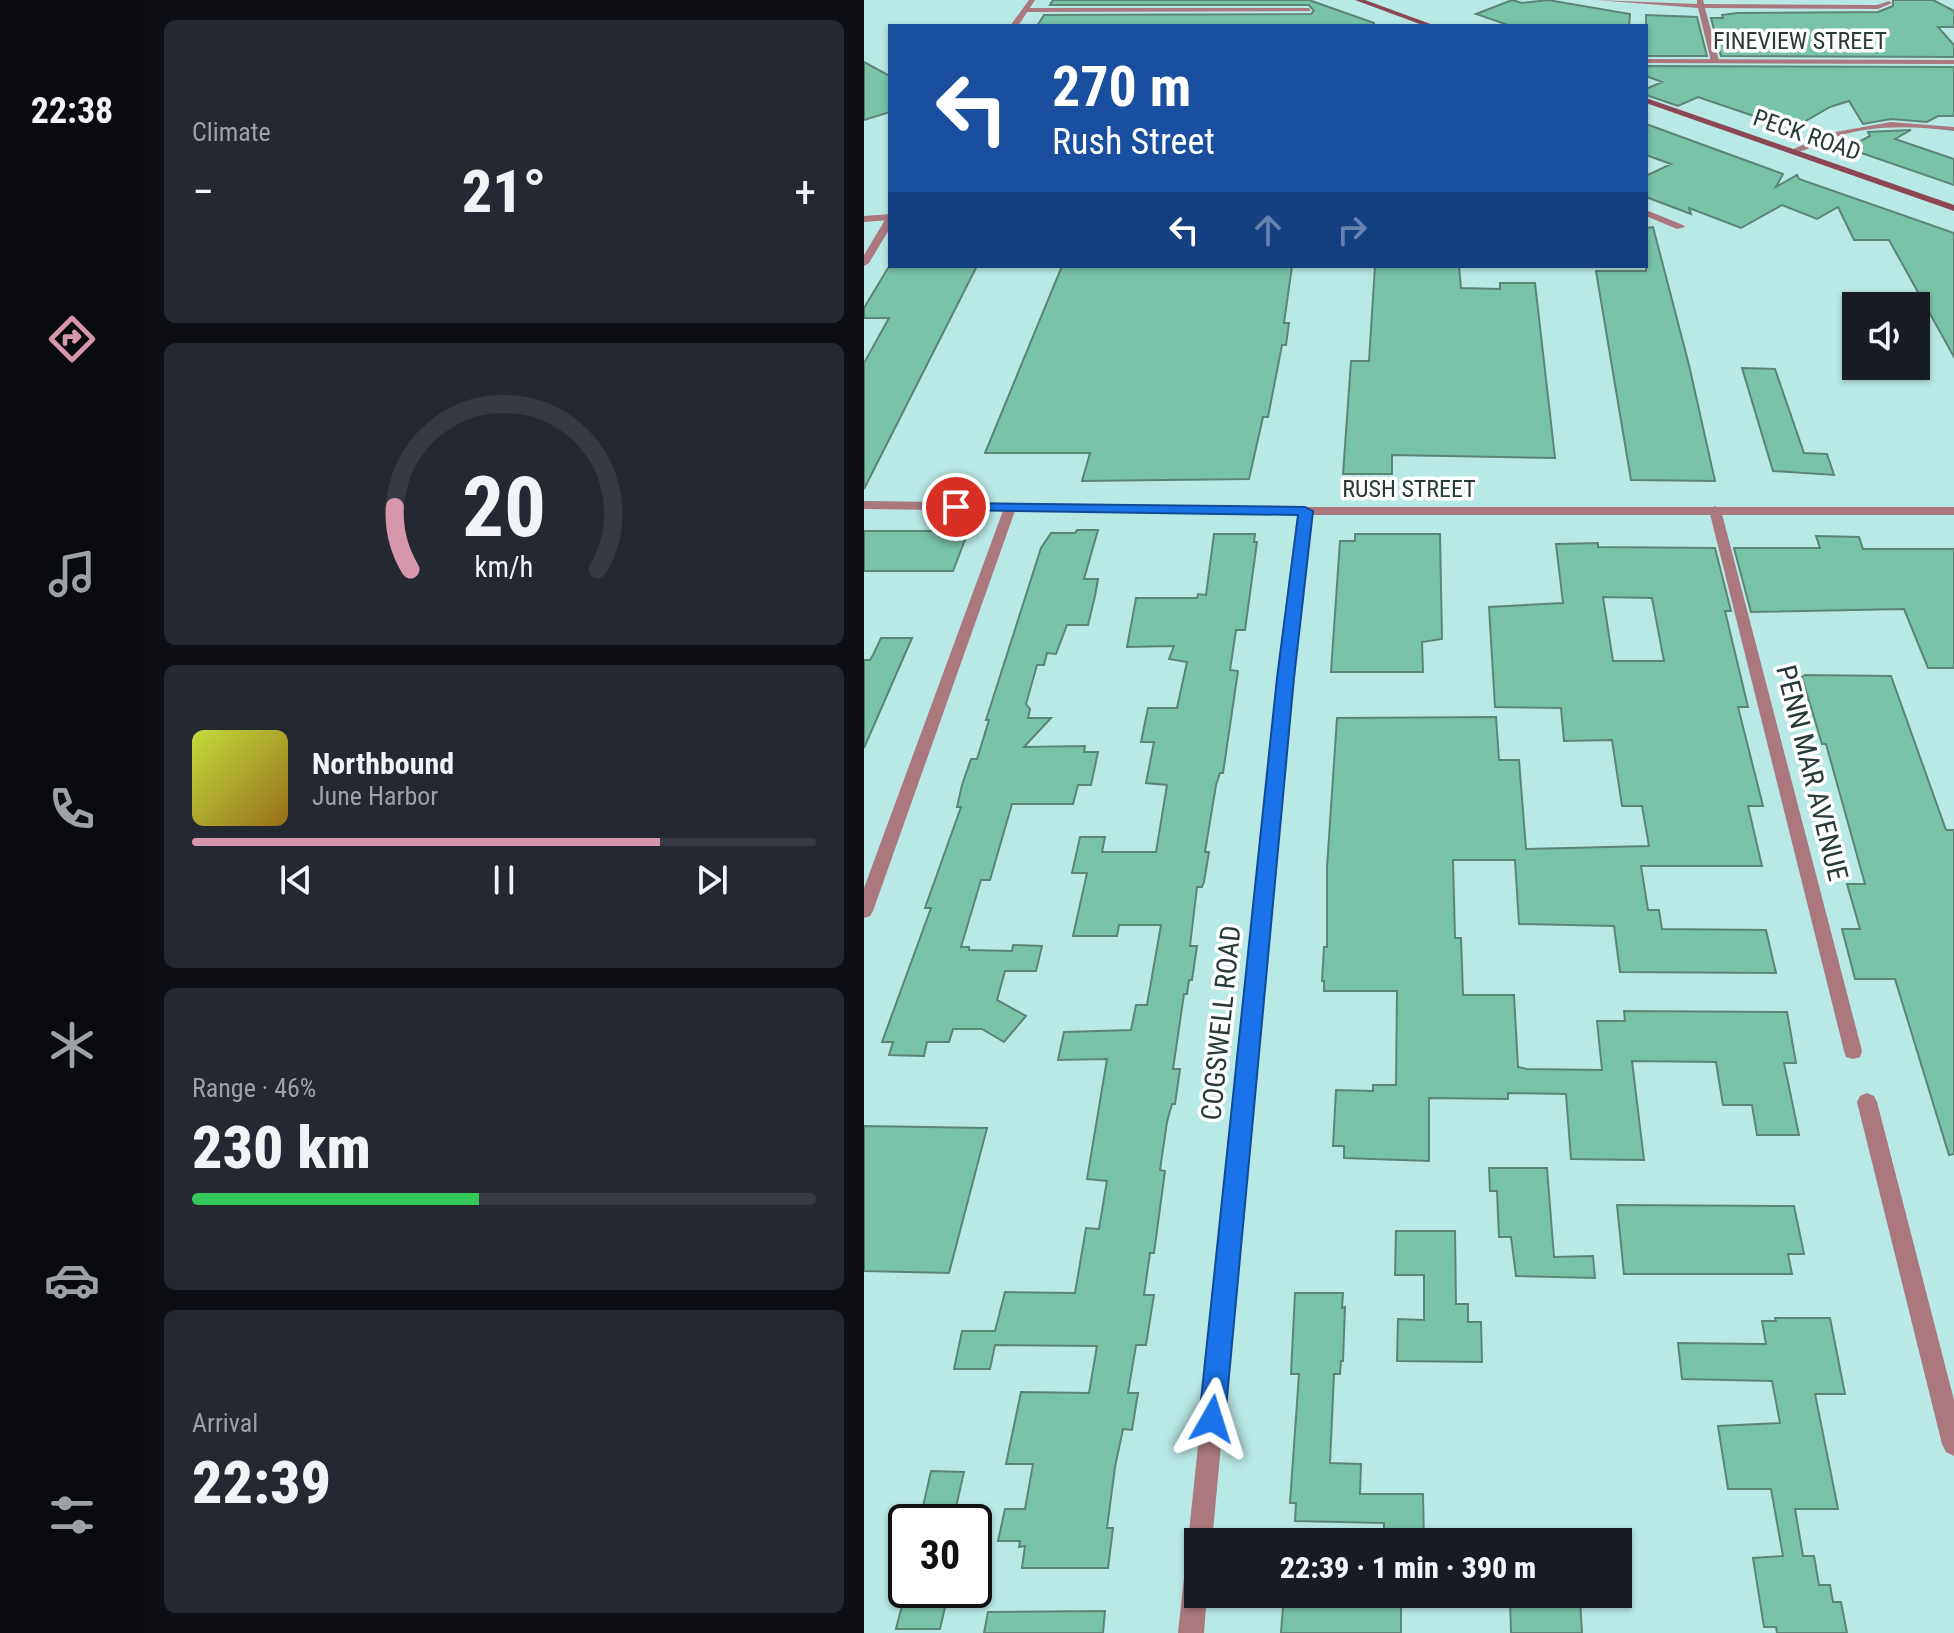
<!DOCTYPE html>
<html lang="en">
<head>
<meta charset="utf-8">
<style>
  :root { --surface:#171b24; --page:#242831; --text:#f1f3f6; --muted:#9ea1a6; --line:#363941; --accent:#d696ab }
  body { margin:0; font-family:"Roboto Condensed",sans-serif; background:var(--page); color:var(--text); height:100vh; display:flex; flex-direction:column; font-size:30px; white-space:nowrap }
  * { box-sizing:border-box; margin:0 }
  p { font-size:26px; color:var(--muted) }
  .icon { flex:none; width:44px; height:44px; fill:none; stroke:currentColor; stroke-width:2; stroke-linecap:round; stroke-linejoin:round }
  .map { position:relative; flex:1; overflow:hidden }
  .sheet { display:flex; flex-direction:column; gap:20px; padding:20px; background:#0d0f14; width:720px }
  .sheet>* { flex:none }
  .hud { position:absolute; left:24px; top:24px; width:760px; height:244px; border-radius:0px; box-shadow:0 2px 6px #0004; background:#1a4fa0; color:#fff; overflow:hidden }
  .fabs { position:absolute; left:978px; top:292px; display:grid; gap:16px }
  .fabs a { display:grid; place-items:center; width:88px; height:88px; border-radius:0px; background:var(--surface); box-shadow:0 2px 6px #0004; font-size:40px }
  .speed { position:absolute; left:24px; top:1504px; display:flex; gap:16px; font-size:40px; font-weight:700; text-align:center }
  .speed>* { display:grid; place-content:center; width:104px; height:104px; border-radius:50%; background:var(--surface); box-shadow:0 2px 6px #0004; line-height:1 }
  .speed .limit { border:4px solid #111; border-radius:12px; background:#fff; color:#111 }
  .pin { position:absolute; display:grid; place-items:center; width:68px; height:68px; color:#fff; margin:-34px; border:4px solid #fff; border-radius:50%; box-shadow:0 2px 8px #0007 }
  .me { position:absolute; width:88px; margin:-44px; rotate:6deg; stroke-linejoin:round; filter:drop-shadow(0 0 6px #0008) }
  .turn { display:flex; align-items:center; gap:28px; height:168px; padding:0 32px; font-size:36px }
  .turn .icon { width:104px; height:104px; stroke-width:2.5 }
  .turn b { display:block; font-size:56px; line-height:68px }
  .lanes { display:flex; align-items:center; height:76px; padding:0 32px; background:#0003; justify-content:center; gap:40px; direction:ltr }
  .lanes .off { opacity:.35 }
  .big { font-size:60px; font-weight:800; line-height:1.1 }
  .sheet .widget { flex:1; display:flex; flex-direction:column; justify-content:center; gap:12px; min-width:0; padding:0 28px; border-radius:12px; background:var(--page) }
  .sheet .dial { align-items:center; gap:0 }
  .dial svg { height:208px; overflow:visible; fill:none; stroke:var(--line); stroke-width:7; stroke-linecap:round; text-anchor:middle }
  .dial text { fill:var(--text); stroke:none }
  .song { display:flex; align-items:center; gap:24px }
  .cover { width:96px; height:96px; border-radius:12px; background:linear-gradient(135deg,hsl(70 70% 55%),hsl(40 70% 35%)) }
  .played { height:8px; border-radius:4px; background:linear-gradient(90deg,var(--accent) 75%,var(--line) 75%) }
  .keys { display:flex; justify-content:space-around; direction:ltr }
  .heat { display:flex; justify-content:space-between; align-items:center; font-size:44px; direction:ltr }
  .charge { height:12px; border-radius:6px; background:linear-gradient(90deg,#34c759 46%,var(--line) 0) }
  .trip { position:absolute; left:320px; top:1528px; width:448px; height:80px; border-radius:0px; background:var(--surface); box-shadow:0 2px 6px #0004; font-weight:800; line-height:80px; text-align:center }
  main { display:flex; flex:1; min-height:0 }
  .tabs { display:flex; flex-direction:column; width:144px; justify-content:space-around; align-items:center; background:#090b0e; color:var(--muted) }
  .tabs .icon { width:56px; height:56px }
  .tabs .on { color:var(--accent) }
  .tabs b { font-size:36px; color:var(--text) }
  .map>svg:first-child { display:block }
  .building { fill:#79c3a9; stroke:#5d8576; stroke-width:2; fill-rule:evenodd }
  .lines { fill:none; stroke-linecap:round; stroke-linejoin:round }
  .minor { fill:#ab787f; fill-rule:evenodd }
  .tertiary { fill:#ab787f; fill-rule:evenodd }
  .secondary { fill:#8d4653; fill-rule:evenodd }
  .route { fill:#1a73e8; stroke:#114b97; stroke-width:2 }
  .labels { text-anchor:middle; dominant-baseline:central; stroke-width:7; stroke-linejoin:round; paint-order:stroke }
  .far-street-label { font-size:24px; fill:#283b39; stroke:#fff }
  .street-label { font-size:28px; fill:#283b39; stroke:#fff }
</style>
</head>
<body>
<main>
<nav class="tabs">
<b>22:38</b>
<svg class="icon on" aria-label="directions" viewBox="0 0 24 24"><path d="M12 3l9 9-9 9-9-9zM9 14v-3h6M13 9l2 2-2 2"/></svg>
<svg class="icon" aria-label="music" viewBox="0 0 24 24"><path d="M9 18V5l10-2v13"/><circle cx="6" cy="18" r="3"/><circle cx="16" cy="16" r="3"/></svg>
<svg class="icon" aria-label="phone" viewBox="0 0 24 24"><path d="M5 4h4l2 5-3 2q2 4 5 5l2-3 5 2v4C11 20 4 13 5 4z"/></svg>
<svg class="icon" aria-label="climate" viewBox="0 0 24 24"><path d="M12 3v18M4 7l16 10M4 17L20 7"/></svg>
<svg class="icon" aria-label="car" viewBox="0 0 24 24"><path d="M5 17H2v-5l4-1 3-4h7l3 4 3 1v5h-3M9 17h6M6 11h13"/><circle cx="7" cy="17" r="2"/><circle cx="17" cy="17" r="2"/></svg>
<svg class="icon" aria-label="filters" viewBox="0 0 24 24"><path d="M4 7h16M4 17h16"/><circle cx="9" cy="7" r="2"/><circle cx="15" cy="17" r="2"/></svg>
</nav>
<section class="sheet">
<div class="widget"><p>Climate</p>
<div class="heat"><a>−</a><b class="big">21°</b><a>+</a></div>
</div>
<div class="widget dial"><svg viewBox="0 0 100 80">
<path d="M14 69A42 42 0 1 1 86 69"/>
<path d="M14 69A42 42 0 0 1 8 45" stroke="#d696ab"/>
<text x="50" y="56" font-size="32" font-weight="700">20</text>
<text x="50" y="72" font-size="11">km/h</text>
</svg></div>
<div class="widget">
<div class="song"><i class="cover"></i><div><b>Northbound</b><p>June Harbor</p></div></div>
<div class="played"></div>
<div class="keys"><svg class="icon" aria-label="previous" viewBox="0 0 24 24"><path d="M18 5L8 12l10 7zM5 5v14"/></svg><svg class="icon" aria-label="pause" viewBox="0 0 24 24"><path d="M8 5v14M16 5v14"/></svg><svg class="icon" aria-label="next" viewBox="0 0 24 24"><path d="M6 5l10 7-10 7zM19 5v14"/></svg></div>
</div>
<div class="widget"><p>Range · 46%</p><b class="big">230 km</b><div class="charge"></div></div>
<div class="widget"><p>Arrival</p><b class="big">22:39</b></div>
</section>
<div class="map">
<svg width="1090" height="1633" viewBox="0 0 1090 1633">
  <rect width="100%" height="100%" fill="#b9e9e5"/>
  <!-- building -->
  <path class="building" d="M189,0h256l65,23v3h-337l7,-11 267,-1 3,-3 -5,-6h-259z
    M648,0l10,3 26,-3 82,14 -1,12h-118l-35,-12z
    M1029,0h40l21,11v16h-16l16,18v12l-233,-1 -10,-38h12l-1,-3 15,-2 141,-1 15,-6z
    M782,15l51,2 10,39h-61z
    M0,62l26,14v36l-26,8z
    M782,66l308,1v49h-16l-11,6 -36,-3 -28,5 -14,-23 -19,6 -38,22 -94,-32 -20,9 -32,-11v-6l16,-7 -16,-6z
    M782,124l137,50 -7,13 21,-12 2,4 155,54v124l-65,-117h-35l-16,-33 -21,12 -35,-14 -41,23 -52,-20 2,6 -45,-17v-21l25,-12 -25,-9z
    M1047,130l-16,9 59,20v26l-107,-37 23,-12 -2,-4z
    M789,227l36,138 26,116 -84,-1 -35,-209h50v-43z
    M31,266h82l-113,223v-126l25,-45h-25v-10l24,-40z
    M198,266h230l-8,57h5l-3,22h-4l-14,72h-5l-14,62 -167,2 8,-28h-105z
    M511,266h84l2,22 39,1v-6h35l20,175 -163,-3v19h-49l8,-113h18z
    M878,368l33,1 29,84 23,1 7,21 -61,-4z
    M213,530h21l-14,49h14l-3,17 -7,29h-21l-11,29 -9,-1 -3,12h-7l-11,39 4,5 -2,9h23l-27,29 61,-1 -1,6h14l-7,33h-13l-5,19h-61l-22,76h-9l-20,67h8v3l43,1 1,-6 29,1 -6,25h-31l-8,29 29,16 -22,26 -22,-13h-29l-4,13h-22l-3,14 -35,-1 4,-13h-11l49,-134h-6l36,-101h-4l5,-22 9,-26h6l12,-39h-3l55,-172 10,-15h24z
    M0,531h95l-3,6h10l-13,34h-89z
    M350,534h41l-1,8h3l-12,88h-9l-6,40 8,1 -15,102h-3l-4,12 -11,67h4l-5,30 -2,5h-5l-7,59h7l-5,34h-3l-2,14h-3l-11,75h7l-5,35h-3l-5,18 -7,48 5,1 -11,82h-4l-6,42h10l-8,50h-10l-8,48h10l-6,37 -9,-1 -8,38 -8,61h6l-5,40h-86l3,-22 -6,1 1,-6h-22l7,-32h20l8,-45h-27l15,-72 68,1 8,-47 -102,-1 -5,24h-36l8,-38h33l10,-39 70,1 11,-65 13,1 8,-48 -20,-2 20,-120 -49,1 6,-28 67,-2 5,-25h11l14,-80h-42l-2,11h-44l14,-63h-15l8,-36h25l-3,15h54l11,-67 -21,-2 8,-41h-13l7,-34h29l10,-46 -18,-3 5,-13 -47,1 9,-49h61l1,-4 8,1z
    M491,534h85l2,105 -20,3 1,30h-92l9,-131h15z
    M952,536l43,1 4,12h91v119h-26l-24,-59 -153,3 -17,-64h86z
    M734,543v4l117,1 16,63h-6l23,96h-10l25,99h-15l14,60h-121l7,44h11l3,19 104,1 10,43 -156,-1 -6,-46 -95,-2 -4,-64h-62l2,78h6l2,57h51l4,72 9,2 75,1 -5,-49h28l-1,-10 163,1 9,51h-12l15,72h-42l-5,-30h-29l-7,-43 -84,-1 12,99 -73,-1 -5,-65 -58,-1v6l-79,-1v63l-85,-3v-12h-11l3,-56 37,1v-6h23l1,-94h-73v-10h-2l2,-34h3v-80l10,-149 159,-1 3,43h20l7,89 123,-3 -7,-40h-20l-10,-66 -48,1 -3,-33 -66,-1 -6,-100 74,-4 -7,-59zM739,597l49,1 12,63h-51z
    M17,638h31l-48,110v-88h6l3,-5z
    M941,675l86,1 55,154h8v324l-5,1 -54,-176h-40l-13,-50h18l-13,-45h18l-39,-140h-4l-12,-40 -8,-27z
    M0,1126l123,2 -38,145 -85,-2z
    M625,1168h58l7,89 39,-1 2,22 -79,-2 -5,-39h-12l-2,-46h-7z
    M753,1205l177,1 10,48h-16l4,20h-168z
    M532,1231h59l1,73h12v18h13l1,40 -85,-1 1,-42 26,1v-45h-29z
    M431,1293h48l-1,15 3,-1 -2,54h-2l-1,13h-6l-4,89 31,1 -1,30h63l1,48h-40v-19l-89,-2 1,-18h-6l9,-129h-8z
    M911,1318h55l15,76h-30l23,115h-43l8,47h11l5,29h11l3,17h8l6,31h-70l-1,-6h-12l-11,-69 30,-2 -12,-67h-43l-10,-63 62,-3 -8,-42 -90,-2 -4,-36 88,1 -4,-23h14z
    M67,1471l33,1 -11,48h-33z
    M42,1590h43l-9,39h-44z
    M420,1594h94v4l23,1v34h-120z
    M646,1598l70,2 2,33h-71z
    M241,1611l-2,22h-119l4,-21z"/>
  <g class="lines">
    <!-- minor -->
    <path class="minor" d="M732,0l101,4v-4h6l1,4 173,1 12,-4 3,2 -14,6 -173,-1 14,53 -4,2 -4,-2 -13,-53z
      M445,8l2,3 -286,1 -3,-2 3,-2z
      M1027,122l63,5v4c-40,-5 -80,-7 -119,6 -13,4 -35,19 -46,14l41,-18z
      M782,210l37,15 2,2 -8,2 -31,-13z
      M26,214v6l-26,2v-6z
      M146,504l6,4 -143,403 -3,5 -6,2v-30l140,-380z
      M851,506l6,4 141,541 -2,6 -7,2 -7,-2 -2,-6 -135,-541z
      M441,507l6,4 -19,167 -80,864h-14v52h9l-3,39h-26l8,-74 5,-9 -3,-8 90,-864 21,-167z
      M1003,1093l7,3 3,6 77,298v56l-8,-4 -4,-8 -85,-342 3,-6z"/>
    <!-- tertiary -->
    <path class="tertiary" d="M165,0h6l-17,26h-8z
      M782,59l308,1v4l-308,-1z
      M26,217v11l-21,35 -5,3v-11l21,-35z
      M0,501l451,6h639v8h-639l-451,-6z"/>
    <!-- secondary -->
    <path class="secondary" d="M491,0h10l71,26h-11z
      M782,98l308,107v6l-308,-108z"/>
  </g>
  <!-- route -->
  <path class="route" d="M92,503l349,4 8,4 -19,167 -69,741 -4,9 -9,4 -9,-4 -4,-9 78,-741 21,-163 -347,-5 -2,-3z"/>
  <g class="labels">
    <!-- far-street labels -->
    <g class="far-street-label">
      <text x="936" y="41">FINEVIEW STREET</text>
      <text transform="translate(943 135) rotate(19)">PECK ROAD</text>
      <text x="545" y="489">RUSH STREET</text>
    </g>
    <!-- street labels -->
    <g class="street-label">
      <text transform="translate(948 773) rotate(76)">PENN MAR AVENUE</text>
      <text transform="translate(357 1023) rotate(-84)">COGSWELL ROAD</text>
    </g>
  </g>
</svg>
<div class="fabs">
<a><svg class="icon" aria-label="sound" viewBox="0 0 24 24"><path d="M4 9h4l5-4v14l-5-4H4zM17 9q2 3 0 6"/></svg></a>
</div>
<div class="speed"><div class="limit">30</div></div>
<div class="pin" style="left:92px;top:507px;background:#d93025"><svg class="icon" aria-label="arrive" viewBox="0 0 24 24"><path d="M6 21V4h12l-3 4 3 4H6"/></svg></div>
<svg class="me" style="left:348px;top:1419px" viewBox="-20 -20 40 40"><path d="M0-17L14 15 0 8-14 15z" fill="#1a73e8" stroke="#fff" stroke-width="4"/></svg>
<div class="trip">22:39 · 1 min · 390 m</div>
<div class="hud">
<div class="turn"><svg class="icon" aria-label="left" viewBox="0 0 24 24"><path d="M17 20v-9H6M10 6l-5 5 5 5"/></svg><div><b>270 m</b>Rush Street</div></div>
<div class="lanes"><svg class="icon" aria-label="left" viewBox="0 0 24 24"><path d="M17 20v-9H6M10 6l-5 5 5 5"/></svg><svg class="icon off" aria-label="ahead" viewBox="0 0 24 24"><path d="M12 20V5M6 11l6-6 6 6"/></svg><svg class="icon off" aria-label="right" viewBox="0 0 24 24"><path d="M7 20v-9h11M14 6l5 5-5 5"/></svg></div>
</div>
</div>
</main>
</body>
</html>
